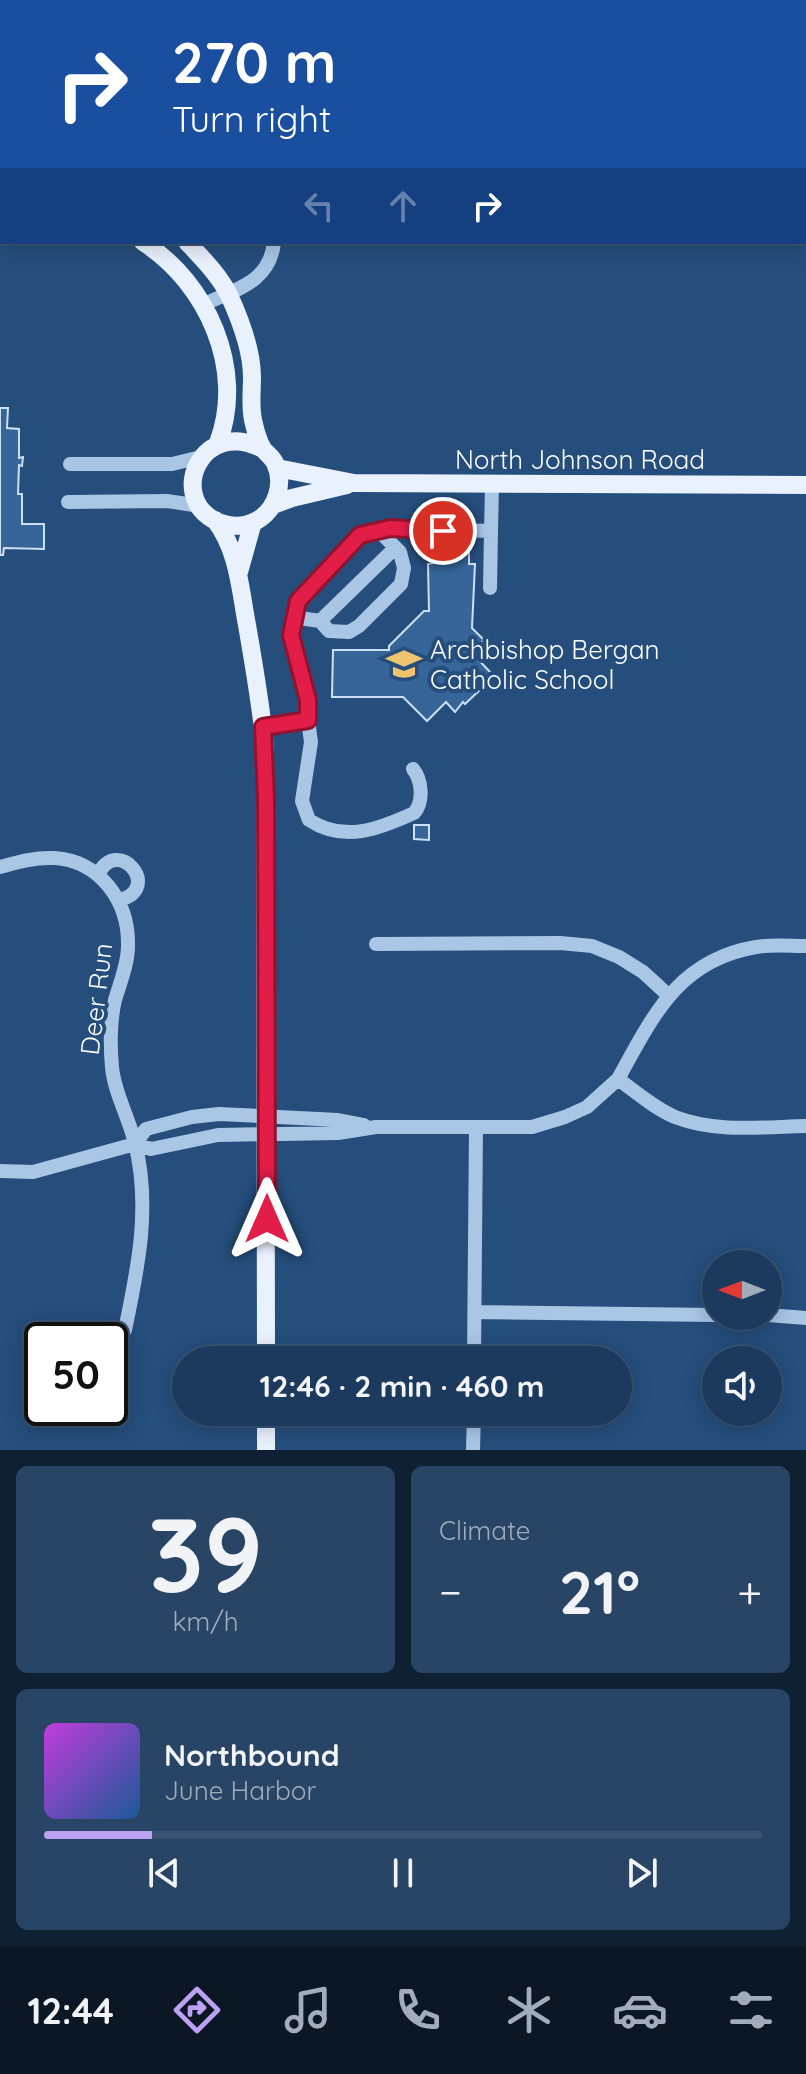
<!DOCTYPE html>
<html lang="en">
<head>
<meta charset="utf-8">
<style>
  :root { --surface:#1c3a5d; --page:#294566; --text:#f1f3f6; --muted:#a0adbc; --line:#3a5472; --accent:#bca0f2 }
  body { margin:0; font-family:Quicksand,sans-serif; background:var(--page); color:var(--text); height:100vh; display:flex; flex-direction:column; font-size:30px; white-space:nowrap }
  * { box-sizing:border-box; margin:0 }
  p { font-size:26px; color:var(--muted) }
  .icon { flex:none; width:44px; height:44px; fill:none; stroke:currentColor; stroke-width:2; stroke-linecap:round; stroke-linejoin:round }
  .map { position:relative; height:1450px; overflow:hidden }
  .side { display:flex; flex-direction:column; gap:16px; padding:16px; background:#0f2033; flex:1 }
  .side>* { flex:none }
  .hud { position:absolute; left:0px; top:0px; width:806px; height:244px; box-shadow:0 4px 20px #0003,0 0 0 2px var(--line); background:#1a4fa0; color:#fff; overflow:hidden }
  .needle { width:52px; rotate:270deg }
  .tools { position:absolute; left:702px; top:1250px; display:grid; gap:16px }
  .tools a { display:grid; place-items:center; width:80px; height:80px; border-radius:50%; background:var(--surface); box-shadow:0 4px 20px #0003,0 0 0 2px var(--line); font-size:40px }
  .speed { position:absolute; left:24px; top:1322px; display:flex; gap:16px; font-size:40px; font-weight:700; text-align:center }
  .speed>* { display:grid; place-content:center; width:104px; height:104px; border-radius:50%; background:var(--surface); box-shadow:0 4px 20px #0003,0 0 0 2px var(--line); line-height:1 }
  .speed .limit { border:4px solid #111; border-radius:12px; background:#fff; color:#111 }
  .pin { position:absolute; display:grid; place-items:center; width:68px; height:68px; color:#fff; margin:-34px; border:4px solid #fff; border-radius:50%; box-shadow:0 2px 8px #0007 }
  .me { position:absolute; width:88px; margin:-44px; rotate:0deg; stroke-linejoin:round; filter:drop-shadow(0 0 6px #0008) }
  .turn { display:flex; align-items:center; gap:28px; height:168px; padding:0 40px; font-size:36px }
  .turn .icon { width:104px; height:104px; stroke-width:2.5 }
  .turn b { display:block; font-size:56px; line-height:68px }
  .lanes { display:flex; align-items:center; height:76px; padding:0 40px; background:#0003; justify-content:center; gap:40px; direction:ltr }
  .lanes .off { opacity:.35 }
  .big { font-size:60px; font-weight:700; line-height:1.1 }
  .side .widget { flex:1; display:flex; flex-direction:column; justify-content:center; gap:12px; min-width:0; padding:0 28px; border-radius:12px; background:var(--page) }
  .side .dial { align-items:center; gap:0 }
  .dial b { font-size:104px; line-height:1 }
  .song { display:flex; align-items:center; gap:24px }
  .cover { width:96px; height:96px; border-radius:12px; background:linear-gradient(135deg,hsl(290 70% 55%),hsl(210 70% 35%)) }
  .played { height:8px; border-radius:4px; background:linear-gradient(90deg,var(--accent) 15%,var(--line) 15%) }
  .keys { display:flex; justify-content:space-around; direction:ltr }
  .heat { display:flex; justify-content:space-between; align-items:center; font-size:44px; direction:ltr }
  .side .tiles { flex:1; display:grid; gap:16px; grid-template-columns:1fr 1fr }
  .widget:last-child { grid-column:span 2 }
  .trip { position:absolute; left:172px; top:1346px; width:460px; height:80px; border-radius:40px; background:var(--surface); box-shadow:0 4px 20px #0003,0 0 0 2px var(--line); font-weight:700; line-height:80px; text-align:center }
  .dock { display:flex; height:128px; justify-content:space-around; align-items:center; background:#0b1725; color:var(--muted) }
  .dock .icon { width:56px; height:56px }
  .dock .active { color:var(--accent) }
  .dock b { font-size:36px; color:var(--text) }
  .map>svg:first-child { display:block }
  .building { fill:#356599; stroke:#ccdff4; stroke-width:2 }
  .lines { fill:none; stroke-linecap:round; stroke-linejoin:round }
  .minor { stroke:#a9c6e5; stroke-width:14 }
  .major { stroke:#e9f1fd; stroke-width:18 }
  .route-casing { stroke:#92132f; stroke-width:20 }
  .route { stroke:#e11d48; stroke-width:14 }
  .labels { text-anchor:middle; dominant-baseline:central; stroke-width:8; stroke-linejoin:round; paint-order:stroke }
  .street-label { font-size:26px; fill:#fff; stroke:#254e7c }
  .poi-label { font-size:26px; fill:#fff; stroke:#254e7c; text-anchor:start }
</style>
</head>
<body>
<div class="map">
<svg width="806" height="1450" viewBox="0 0 806 1450">
  <rect width="100%" height="100%" fill="#254e7c"/>
  <!-- building -->
  <path class="building" d="M0,408h8l-1,20 12,1v29l4,-1 -1,9 -3,-1 -1,29h4v30h22v25l-40,-1 -1,7h-3z
    M434,544h35v20h6l-3,64 12,12 -13,12 21,22 -12,12 2,2 -17,16 -2,-2 -8,10 -9,-10 -19,19 -24,-24h-71l1,-47h56v-4l35,-35h5l-1,-47 6,-1z
    M414,825h15v15l-15,-1z"/>
  <g class="lines">
    <!-- minor -->
    <path class="minor" d="M204,304c33,-15 66,-22 70,-62
      M70,464h102l29,-7
      M68,502l99,-1 33,5
      M490,588l1,-57
      M293,617l27,4 9,10 20,1 10,-6 42,-42 3,-16 -4,-16 -22,-22
      M320,621l75,-73
      M308,720v-20l-17,-65 7,-34 12,-16 50,-50 30,-7 101,3 1,-46
      M263,727l45,-7 3,22 -9,59 7,19c35,23 70,9 105,-7 10,-11 8,-33 -1,-44
      M0,867c18,-5 35,-10 54,-9 47,3 75,44 74,88 0,18 -8,37 -13,54 -5,21 -5,45 -3,67 2,25 17,51 23,76 16,63 3,125 -10,187
      M98,875c19,-41 66,14 21,25
      M376,944l184,-1 32,3 27,11 24,15 25,23
      M618,1079c18,13 36,29 57,38 41,16 88,10 131,9
      M135,1144l11,-15 46,-12 27,-3 119,6 26,5
      M0,1171l33,1 102,-28 16,5 67,-14 120,-2 38,-6h156l33,-10 22,-10 31,-28c35,-63 60,-119 138,-132 16,-3 34,-1 50,-1
      M475,1312l241,3
      M768,1315l38,3
      M474,1360l2,-233
      M473,1450l1,-38"/>
    <!-- major -->
    <path class="major" d="M0,186h2
      M0,212h2
      M143,242c64,41 103,127 75,201
      M187,242c15,16 32,33 42,53 11,24 23,56 23,82 0,15 -2,28 1,43 2,9 5,21 10,29 4,5 9,8 12,14 10,21 1,47 -19,58 -13,7 -29,6 -42,-1 -46,-25 -12,-103 49,-71
      M277,468l77,15 452,2
      M273,505l19,-7 55,-13
      M215,520c23,30 25,68 32,105 7,40 14,80 18,122l1,613
      M239,572l14,-50
      M266,1450v-38"/>
  </g>
  <g class="lines">
    <!-- route casing -->
    <g class="route-casing">
      <path id="route" d="M267,1219l-1,-420 -3,-72 45,-7v-20l-17,-65 7,-34 62,-66 30,-7 53,3"/>
    </g>
    <!-- route -->
    <use href="#route" class="route"/>
  </g>
  <!-- icons -->
  <defs>
    <g id="school-bare" transform="scale(2.76)"><path d="M0-5L7-2L0 1L-7-2ZM-4 1L0 2.5L4 1V4Q0 6-4 4Z" fill="#eec56e" stroke="#254e7c" stroke-width="2.5" paint-order="stroke"/></g>
  </defs>
  <g fill-rule="evenodd">
    <use href="#school-bare" x="404" y="664"/>
  </g>
  <g class="labels">
    <!-- street labels -->
    <g class="street-label">
      <text x="580" y="459">North Johnson Road</text>
      <text transform="translate(96 999) rotate(-83)">Deer Run</text>
    </g>
    <!-- poi labels -->
    <g class="poi-label">
      <text x="430" y="649">Archbishop Bergan<tspan x="430" dy="30">Catholic School</tspan></text>
    </g>
  </g>
</svg>
<div class="tools">
<a><svg class="needle" viewBox="-14 -14 28 28"><path d="M0-13l5 13h-10z" fill="#e53935"/><path d="M0 13l5-13h-10z" fill="#a0adbc"/></svg></a>
<a><svg class="icon" aria-label="sound" viewBox="0 0 24 24"><path d="M4 9h4l5-4v14l-5-4H4zM17 9q2 3 0 6"/></svg></a>
</div>
<div class="speed"><div class="limit">50</div></div>
<div class="pin" style="left:443px;top:531px;background:#d93025"><svg class="icon" aria-label="arrive" viewBox="0 0 24 24"><path d="M6 21V4h12l-3 4 3 4H6"/></svg></div>
<svg class="me" style="left:267px;top:1219px" viewBox="-20 -20 40 40"><path d="M0-17L14 15 0 8-14 15z" fill="#e11d48" stroke="#fff" stroke-width="4"/></svg>
<div class="trip">12:46 · 2 min · 460 m</div>
<div class="hud">
<div class="turn"><svg class="icon" aria-label="right" viewBox="0 0 24 24"><path d="M7 20v-9h11M14 6l5 5-5 5"/></svg><div><b>270 m</b>Turn right</div></div>
<div class="lanes"><svg class="icon off" aria-label="left" viewBox="0 0 24 24"><path d="M17 20v-9H6M10 6l-5 5 5 5"/></svg><svg class="icon off" aria-label="ahead" viewBox="0 0 24 24"><path d="M12 20V5M6 11l6-6 6 6"/></svg><svg class="icon" aria-label="right" viewBox="0 0 24 24"><path d="M7 20v-9h11M14 6l5 5-5 5"/></svg></div>
</div>
</div>
<section class="side">
<div class="tiles">
<div class="widget dial"><b>39</b><p>km/h</p></div>
<div class="widget"><p>Climate</p>
<div class="heat"><a>−</a><b class="big">21°</b><a>+</a></div>
</div>
<div class="widget">
<div class="song"><i class="cover"></i><div><b>Northbound</b><p>June Harbor</p></div></div>
<div class="played"></div>
<div class="keys"><svg class="icon" aria-label="previous" viewBox="0 0 24 24"><path d="M18 5L8 12l10 7zM5 5v14"/></svg><svg class="icon" aria-label="pause" viewBox="0 0 24 24"><path d="M8 5v14M16 5v14"/></svg><svg class="icon" aria-label="next" viewBox="0 0 24 24"><path d="M6 5l10 7-10 7zM19 5v14"/></svg></div>
</div>
</div>
</section>
<nav class="dock">
<b>12:44</b>
<svg class="icon active" aria-label="directions" viewBox="0 0 24 24"><path d="M12 3l9 9-9 9-9-9zM9 14v-3h6M13 9l2 2-2 2"/></svg>
<svg class="icon" aria-label="music" viewBox="0 0 24 24"><path d="M9 18V5l10-2v13"/><circle cx="6" cy="18" r="3"/><circle cx="16" cy="16" r="3"/></svg>
<svg class="icon" aria-label="phone" viewBox="0 0 24 24"><path d="M5 4h4l2 5-3 2q2 4 5 5l2-3 5 2v4C11 20 4 13 5 4z"/></svg>
<svg class="icon" aria-label="climate" viewBox="0 0 24 24"><path d="M12 3v18M4 7l16 10M4 17L20 7"/></svg>
<svg class="icon" aria-label="car" viewBox="0 0 24 24"><path d="M5 17H2v-5l4-1 3-4h7l3 4 3 1v5h-3M9 17h6M6 11h13"/><circle cx="7" cy="17" r="2"/><circle cx="17" cy="17" r="2"/></svg>
<svg class="icon" aria-label="filters" viewBox="0 0 24 24"><path d="M4 7h16M4 17h16"/><circle cx="9" cy="7" r="2"/><circle cx="15" cy="17" r="2"/></svg>
</nav>
</body>
</html>
